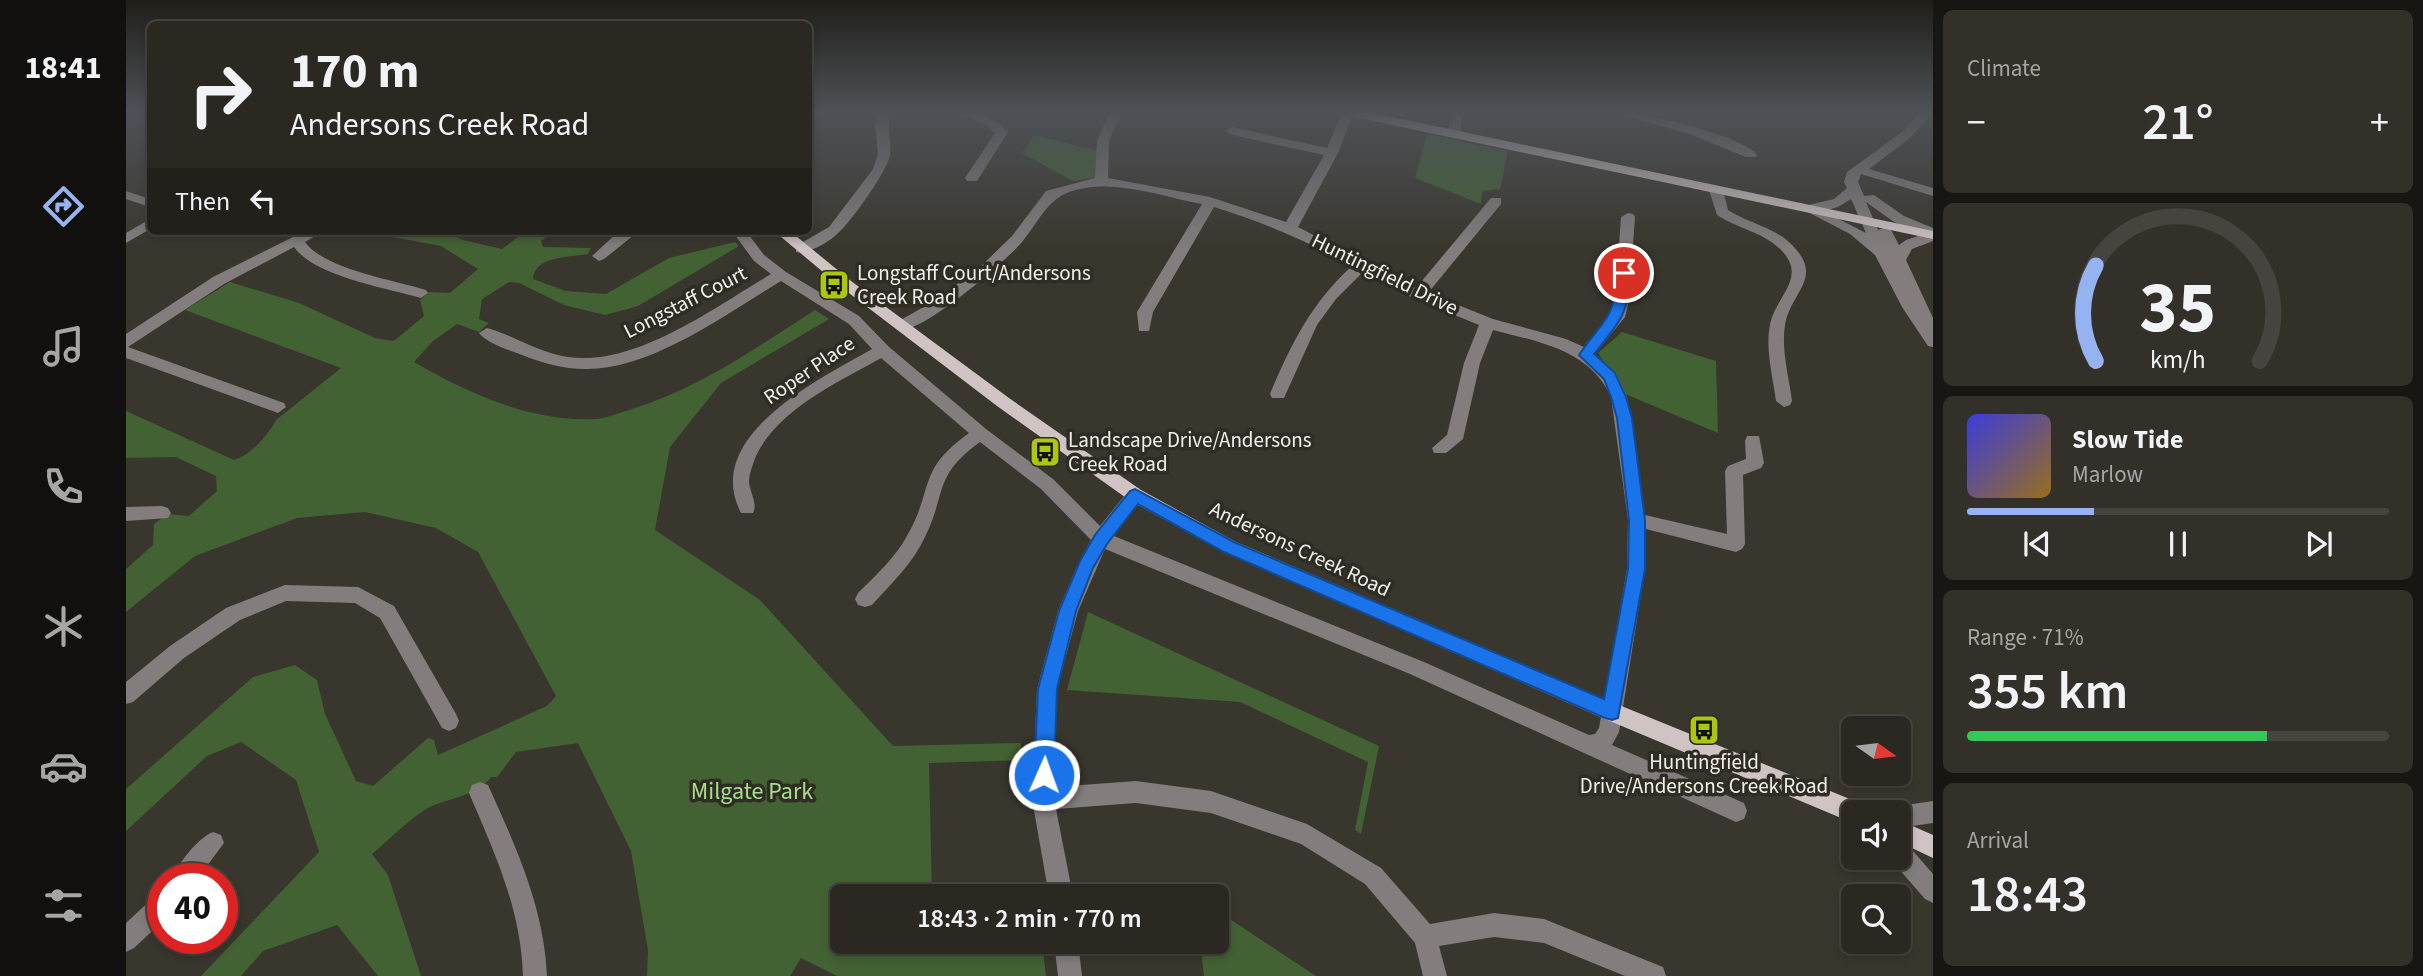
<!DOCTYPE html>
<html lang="en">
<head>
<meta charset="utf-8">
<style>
  :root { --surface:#2b2822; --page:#33302a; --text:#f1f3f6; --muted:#a6a6a5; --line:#474440; --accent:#95b2f1 }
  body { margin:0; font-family:"Source Sans 3",sans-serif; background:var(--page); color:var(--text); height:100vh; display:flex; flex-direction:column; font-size:26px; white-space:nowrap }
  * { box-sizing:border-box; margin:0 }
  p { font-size:23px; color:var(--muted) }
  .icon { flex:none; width:38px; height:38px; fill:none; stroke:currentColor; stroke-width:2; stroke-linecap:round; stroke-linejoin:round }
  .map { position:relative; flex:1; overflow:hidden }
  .details { display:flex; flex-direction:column; gap:10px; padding:10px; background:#181613; width:490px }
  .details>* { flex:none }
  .guide { position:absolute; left:21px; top:21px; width:665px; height:214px; border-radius:10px; box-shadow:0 4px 10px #0003,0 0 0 2px var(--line); background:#2b2822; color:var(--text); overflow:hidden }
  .needle { width:46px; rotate:104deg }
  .tools { position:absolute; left:1715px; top:716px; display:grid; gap:14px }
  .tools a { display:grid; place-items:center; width:70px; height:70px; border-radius:10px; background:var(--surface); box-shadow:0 4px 10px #0003,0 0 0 2px var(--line); font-size:35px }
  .speed { position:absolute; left:21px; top:863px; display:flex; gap:14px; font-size:35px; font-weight:700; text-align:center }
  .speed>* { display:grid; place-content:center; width:91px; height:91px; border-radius:50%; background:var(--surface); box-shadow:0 4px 10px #0003,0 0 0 2px var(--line); line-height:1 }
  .speed .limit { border:10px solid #d22; background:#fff; color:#111 }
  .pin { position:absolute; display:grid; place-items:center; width:60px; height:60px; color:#fff; margin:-30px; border:4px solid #fff; border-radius:50%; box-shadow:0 2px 7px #0007 }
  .me { position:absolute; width:77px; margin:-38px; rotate:2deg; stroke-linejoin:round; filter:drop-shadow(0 0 5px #0008) }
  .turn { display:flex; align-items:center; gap:24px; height:147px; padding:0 28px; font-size:32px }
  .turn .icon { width:91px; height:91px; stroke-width:2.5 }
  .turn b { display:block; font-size:49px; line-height:60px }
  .then { display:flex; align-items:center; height:66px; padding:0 28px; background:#0003; gap:14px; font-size:26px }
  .big { font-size:52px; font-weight:600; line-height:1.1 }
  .details .widget { flex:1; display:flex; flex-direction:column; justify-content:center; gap:10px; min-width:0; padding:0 24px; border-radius:10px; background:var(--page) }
  .details .dial { align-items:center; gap:0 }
  .dial svg { height:182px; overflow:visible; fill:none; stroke:var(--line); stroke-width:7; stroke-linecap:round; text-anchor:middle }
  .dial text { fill:var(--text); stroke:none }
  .song { display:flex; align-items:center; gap:21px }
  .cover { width:84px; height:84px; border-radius:10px; background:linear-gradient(135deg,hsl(240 70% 55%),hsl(40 70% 35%)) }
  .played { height:7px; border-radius:4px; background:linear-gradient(90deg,var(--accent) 30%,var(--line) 30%) }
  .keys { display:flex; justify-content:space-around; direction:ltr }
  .heat { display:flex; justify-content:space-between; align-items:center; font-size:38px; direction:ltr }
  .charge { height:10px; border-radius:5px; background:linear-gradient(90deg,#34c759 71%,var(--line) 0) }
  .trip { position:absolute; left:704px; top:884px; width:399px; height:70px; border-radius:10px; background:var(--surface); box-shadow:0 4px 10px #0003,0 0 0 2px var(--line); font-weight:600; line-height:70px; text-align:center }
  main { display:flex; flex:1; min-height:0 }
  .dock { display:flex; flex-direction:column; width:126px; justify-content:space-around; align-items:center; background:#11100e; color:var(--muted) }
  .dock .icon { width:49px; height:49px }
  .dock .on { color:var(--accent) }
  .dock b { font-size:32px; color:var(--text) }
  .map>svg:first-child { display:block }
  .green { fill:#426233 }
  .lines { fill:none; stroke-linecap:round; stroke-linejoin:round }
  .minor { fill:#837d7d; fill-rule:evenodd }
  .major { fill:#cfc3c3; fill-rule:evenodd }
  .route { fill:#1a73e8; stroke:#114b97; stroke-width:2 }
  .labels { text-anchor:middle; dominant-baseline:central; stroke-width:7; stroke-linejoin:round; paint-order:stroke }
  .poi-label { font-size:21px; fill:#f2f0eb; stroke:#2f2c24; text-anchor:start }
  .street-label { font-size:21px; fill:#f2f0eb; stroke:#2f2c24 }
  .near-park-label { font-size:24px; fill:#a5de8c; stroke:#2f2c24 }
</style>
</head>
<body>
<main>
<nav class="dock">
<b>18:41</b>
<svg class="icon on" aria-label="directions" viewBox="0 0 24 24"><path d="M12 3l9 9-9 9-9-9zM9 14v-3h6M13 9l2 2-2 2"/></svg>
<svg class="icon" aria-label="music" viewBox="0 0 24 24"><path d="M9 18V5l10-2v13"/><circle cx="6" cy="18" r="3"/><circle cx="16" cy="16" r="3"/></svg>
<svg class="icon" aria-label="phone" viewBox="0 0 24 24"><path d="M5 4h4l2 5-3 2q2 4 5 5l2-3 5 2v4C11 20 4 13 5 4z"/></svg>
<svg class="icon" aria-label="climate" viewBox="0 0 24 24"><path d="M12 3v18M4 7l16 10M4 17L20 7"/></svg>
<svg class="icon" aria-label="car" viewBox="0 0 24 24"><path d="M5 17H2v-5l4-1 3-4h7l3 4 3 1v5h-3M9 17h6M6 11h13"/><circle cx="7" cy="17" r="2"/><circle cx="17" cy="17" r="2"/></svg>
<svg class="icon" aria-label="filters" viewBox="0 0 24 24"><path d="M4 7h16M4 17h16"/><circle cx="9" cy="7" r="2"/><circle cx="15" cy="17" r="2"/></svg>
</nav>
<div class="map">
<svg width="1807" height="976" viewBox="0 0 1807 976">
  <rect width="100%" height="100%" fill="#39362d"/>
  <!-- green -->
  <path class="green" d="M1301,134l81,17 -8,38 -18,2 -1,13 -66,-26z
    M908,135l64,16v26l-25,4 -51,-28z
    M235,231h82l20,9 39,9 24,-18h28l-13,10 2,6 48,1 -3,6c-17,3 -54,2 -55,25l33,12 40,3 63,-36 66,-16 4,4 -101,60 -33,9 -41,-10 -45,-22 -10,-1 -27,17 -3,20 10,4 -10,9 -22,-8 -24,17 -19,21c55,32 117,60 182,57 12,-1 25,-7 36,-10 68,-21 124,-61 183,-99l14,9 -108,64 -51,64 -15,83 105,70 133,146 128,-3 1,17 -93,3 3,133h-90v46h94l22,5 23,-5h61l4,34h-209l-36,-18 -11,18h-143l1,-26 -17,-99 -53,-108 -62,9 -19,25h-6c-12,18 -41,21 -59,29 -19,9 -43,34 -60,48l16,21 33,101h-43l-41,-51 -74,26 -22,25h-40l118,-124 -23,-72 -55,-38 -34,14 -81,75v-42l127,-112 42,-12 22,15 8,34 31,67 17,5 55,-48 6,2 4,15 109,-49 9,-10 -78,-144 -42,-24 -71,-16 -68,6 -102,38 -69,56v-43l27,-24 1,-21 13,-10 22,2 28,-25 -1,-15 -40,-19 -50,1v-47l108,49c17,-5 34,-25 42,-40l65,-52 -156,-58 45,-28 69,21 76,35 19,3 30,-25 -4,-16 9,-8 21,1 28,-24 -37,-23z
    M1496,332l94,29 2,72 -93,-39 -27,-41z
    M962,612l291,134 -18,88 -6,-4 13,-68 -128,-60 -173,-12z
    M1090,910l100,66h-112l-4,-34 -108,2v-2h124z"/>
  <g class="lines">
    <!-- minor -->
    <path class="minor" d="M753,112h12c-5,16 1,28 -1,43 -2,15 -39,67 -51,77 -8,9 -31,23 -43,20v-6l33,-19 44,-58 5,-15 -3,-29z
      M821,112c26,0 44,2 61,20l-31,49h-10l-2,-3 30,-45 -11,-10z
      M984,112h12l-13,28 -1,38 102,19 76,25 38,-67 -92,-20 -6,-4 6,-4 95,21 15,-36h12l-16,41 -40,74 118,61 75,-90h10v6l-73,89 65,26 73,20 18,8 26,-32 5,-15 6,-83 7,-4 5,1 2,3 -6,83 -4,17 -30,37 21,19 11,24 18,118 82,19 -2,-63 3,-5 18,-7 -1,-18 2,-5h12l5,27 -3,5 -18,7 2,69 -3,5 -6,3 -90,-23 -1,40 -26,163 -7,13 132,58 3,8 -3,8 -8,3 -326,-148 -305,-125 -27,62 -21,78 -3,98 82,-6 75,10 96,33 74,44 49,56 64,-11 50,6 119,48 3,9h-41l-81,-33 -50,-6 -55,9 8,30h-24l-8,-33 -50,-59 -64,-40 -90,-31 -75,-10 -80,6 17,87h-24l-17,-97 5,-110 21,-78 19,-45 14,-26 -50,-51 -61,-47c-47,34 -33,50 -55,95 -12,26 -34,47 -53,68l-7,2 -7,-2 -3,-6 3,-6c18,-18 38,-36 50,-59 26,-46 9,-64 61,-101l-88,-75c-42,24 -103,51 -125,98 -3,8 -7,18 -7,26 1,11 9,21 4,31h-12c-40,-77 79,-134 131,-164l-23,-25 -68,-43c-55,33 -130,89 -196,88 -21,0 -43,-6 -63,-14 -13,-5 -34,-11 -43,-22l8,-5c28,8 52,25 81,29 67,10 147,-50 203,-83l-17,-13 -22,-30h14l18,24 22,17 73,44 29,30 98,83 67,50 47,47 29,-36h12l3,5 -3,5 -27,36 310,126 165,73 6,-1 4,-6 28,-159 1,-49 -17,-123c-21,-47 -72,-55 -118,-67l-13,33 -17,76 -17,14h-12l-2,-5 15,-13 17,-72 15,-38 -66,-27 -50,-26 -27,27 -19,26 -33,73h-12l-2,-4c21,-50 42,-92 82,-128 -45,-25 -89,-44 -138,-59l-61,105 -4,19h-10l-2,-19 65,-108c-42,-8 -92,-27 -133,-12 -22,8 -32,32 -47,50 -16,19 -102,94 -125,88l-3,-4 3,-4 32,-18 48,-34 35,-34 34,-45 49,-13 2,-38z
      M1325,112h12l-3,23 -6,4 -6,-4z
      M1485,112c32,0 124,21 146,42l-1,3h-10l-59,-24z
      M1794,112h13l-23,26 -41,31 64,19v8l-72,-22 -3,8 6,14 10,-1 30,21 29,12v13l-21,8 -6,11 27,58v29l-5,-1 -26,-39 -27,-52 -25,-21 -48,-25 2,-3 30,-7 13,-11 -3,-6 3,-10 55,-40zM1725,199l15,34 -43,-22 15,-4zM1740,202l28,20 30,12 -18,6 -7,5 -9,-17 -5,-1 -7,3z
      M1590,186l7,4 5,20c20,13 45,17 62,33 36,34 1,48 -5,82 -4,24 4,52 7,76l-2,4 -6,2 -8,-6c-3,-24 -11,-52 -6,-76 5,-29 40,-48 9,-77 -17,-16 -42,-20 -62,-33l-8,-25z
      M0,191l24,8v8l-24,-8z
      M24,219v10l-24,14v-10z
      M179,231h19l-19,11c19,27 89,38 121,48l2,3 -7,5c-35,-10 -107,-22 -127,-51l-70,37 -96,63 156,56 2,4 -8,6 -152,-55v-24l87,-57z
      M513,231l-35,28 -5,2 -7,-5 26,-24z
      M36,506l6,2 3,5 -3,5 -42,3v-14z
      M159,585l73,2 36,19 62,108 3,7 -3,7 -7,3 -7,-3 -62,-110 -25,-15 -69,-2 -46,19 -56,38 -51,44 -7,2v-22l44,-36 56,-38z
      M354,782l8,3c28,62 56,122 59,191h-24c-2,-67 -28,-122 -54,-183l3,-8z
      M1807,801v22l-34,5v-16h-9l9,-6z
      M87,832l8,3 3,8 -26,35h-25c5,-15 25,-40 40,-46z
      M1773,841l8,3 26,30v29l-8,-4 -34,-39 -1,-2h9z
      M37,892v29l-29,27 -8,4v-29l29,-27z
      M928,942h24l4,34h-24z"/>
    <!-- major -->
    <path class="major" d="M1218,112h25l564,119v8l-583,-123z
      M648,231h16l61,50 158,117 132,92 95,52 383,163 243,99 3,8h-12v11l-248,-104 -381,-167 -95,-52 -132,-94 -156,-119z
      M1773,820l34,15v23l-34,-16z"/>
  </g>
  <!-- sky -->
  <linearGradient id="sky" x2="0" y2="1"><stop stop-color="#1f1e19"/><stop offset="0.45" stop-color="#4e5257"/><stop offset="1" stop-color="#4e5257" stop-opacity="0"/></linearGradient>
  <rect width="1807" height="249" fill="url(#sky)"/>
  <!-- route -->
  <path class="route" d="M1498,268l7,5c-3,42 -11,49 -37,81l21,19 11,24 6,21 13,102v49l-27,149 -6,2 -7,-2 -381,-166 -86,-48 -31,40 -14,24 -17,43 -19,78 -3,86 -3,6 -7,3 -7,-3 -3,-6 4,-86 21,-78 21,-50 15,-26 35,-44 5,-2 101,54 368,156 24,-130 1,-49 -12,-102 -6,-21 -7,-18 -25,-24c25,-38 35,-32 38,-82z"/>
  <!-- icons -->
  <defs>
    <g id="bus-square" transform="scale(1.575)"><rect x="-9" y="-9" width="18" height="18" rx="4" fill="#adc610" stroke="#2f2c24"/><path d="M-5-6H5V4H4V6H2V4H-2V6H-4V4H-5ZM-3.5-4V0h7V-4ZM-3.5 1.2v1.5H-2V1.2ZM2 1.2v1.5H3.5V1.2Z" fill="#111"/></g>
  </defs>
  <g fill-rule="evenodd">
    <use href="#bus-square" x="708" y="285"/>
    <use href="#bus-square" x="919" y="452"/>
    <use href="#bus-square" x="1578" y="730"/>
  </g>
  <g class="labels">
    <!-- poi labels -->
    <g class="poi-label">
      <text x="731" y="273">Longstaff Court/Andersons<tspan x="731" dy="24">Creek Road</tspan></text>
      <text x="942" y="440">Landscape Drive/Andersons<tspan x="942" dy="24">Creek Road</tspan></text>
      <text x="1578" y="762" text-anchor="middle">Huntingfield<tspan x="1578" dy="24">Drive/Andersons Creek Road</tspan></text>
    </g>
    <!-- street labels -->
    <g class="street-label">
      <text transform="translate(1259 274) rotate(26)">Huntingfield Drive</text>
      <text transform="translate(559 302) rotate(-27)">Longstaff Court</text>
      <text transform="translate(683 370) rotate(-34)">Roper Place</text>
      <text transform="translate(1174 549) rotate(25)">Andersons Creek Road</text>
    </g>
    <!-- near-park labels -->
    <g class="near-park-label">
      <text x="626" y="791">Milgate Park</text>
    </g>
  </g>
</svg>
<div class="tools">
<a><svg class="needle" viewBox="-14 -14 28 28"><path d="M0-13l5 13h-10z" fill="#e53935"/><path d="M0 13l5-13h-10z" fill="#a6a6a5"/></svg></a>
<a><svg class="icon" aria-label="sound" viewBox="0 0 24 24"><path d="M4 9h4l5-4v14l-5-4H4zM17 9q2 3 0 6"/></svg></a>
<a><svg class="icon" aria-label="search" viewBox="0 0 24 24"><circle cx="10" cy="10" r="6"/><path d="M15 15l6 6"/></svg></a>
</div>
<div class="speed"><div class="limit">40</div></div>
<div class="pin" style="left:1498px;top:273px;background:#d93025"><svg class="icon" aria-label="arrive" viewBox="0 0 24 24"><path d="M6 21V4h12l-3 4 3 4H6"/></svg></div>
<svg class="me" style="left:918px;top:775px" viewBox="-20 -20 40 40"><circle r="17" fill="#1a73e8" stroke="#fff" stroke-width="3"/><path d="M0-11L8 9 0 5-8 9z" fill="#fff"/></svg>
<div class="trip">18:43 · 2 min · 770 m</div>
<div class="guide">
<div class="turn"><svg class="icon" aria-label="right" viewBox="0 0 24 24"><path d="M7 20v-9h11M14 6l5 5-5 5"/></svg><div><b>170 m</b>Andersons Creek Road</div></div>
<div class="then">Then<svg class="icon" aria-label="left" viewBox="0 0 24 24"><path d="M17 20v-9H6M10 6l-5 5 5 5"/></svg></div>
</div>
</div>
<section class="details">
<div class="widget"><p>Climate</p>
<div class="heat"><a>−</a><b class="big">21°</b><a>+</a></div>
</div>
<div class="widget dial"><svg viewBox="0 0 100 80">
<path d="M14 69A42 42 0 1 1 86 69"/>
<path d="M14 69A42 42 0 0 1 14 27" stroke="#95b2f1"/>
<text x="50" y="56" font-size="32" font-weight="700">35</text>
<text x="50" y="72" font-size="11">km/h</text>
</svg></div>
<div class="widget">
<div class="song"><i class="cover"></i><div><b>Slow Tide</b><p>Marlow</p></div></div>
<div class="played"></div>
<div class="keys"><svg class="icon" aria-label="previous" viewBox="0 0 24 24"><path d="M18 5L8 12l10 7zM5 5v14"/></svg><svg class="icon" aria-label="pause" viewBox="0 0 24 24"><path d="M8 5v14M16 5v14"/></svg><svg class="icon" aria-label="next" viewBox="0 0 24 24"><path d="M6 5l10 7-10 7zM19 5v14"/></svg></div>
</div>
<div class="widget"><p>Range · 71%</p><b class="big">355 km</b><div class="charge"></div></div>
<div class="widget"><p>Arrival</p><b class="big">18:43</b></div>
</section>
</main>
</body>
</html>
